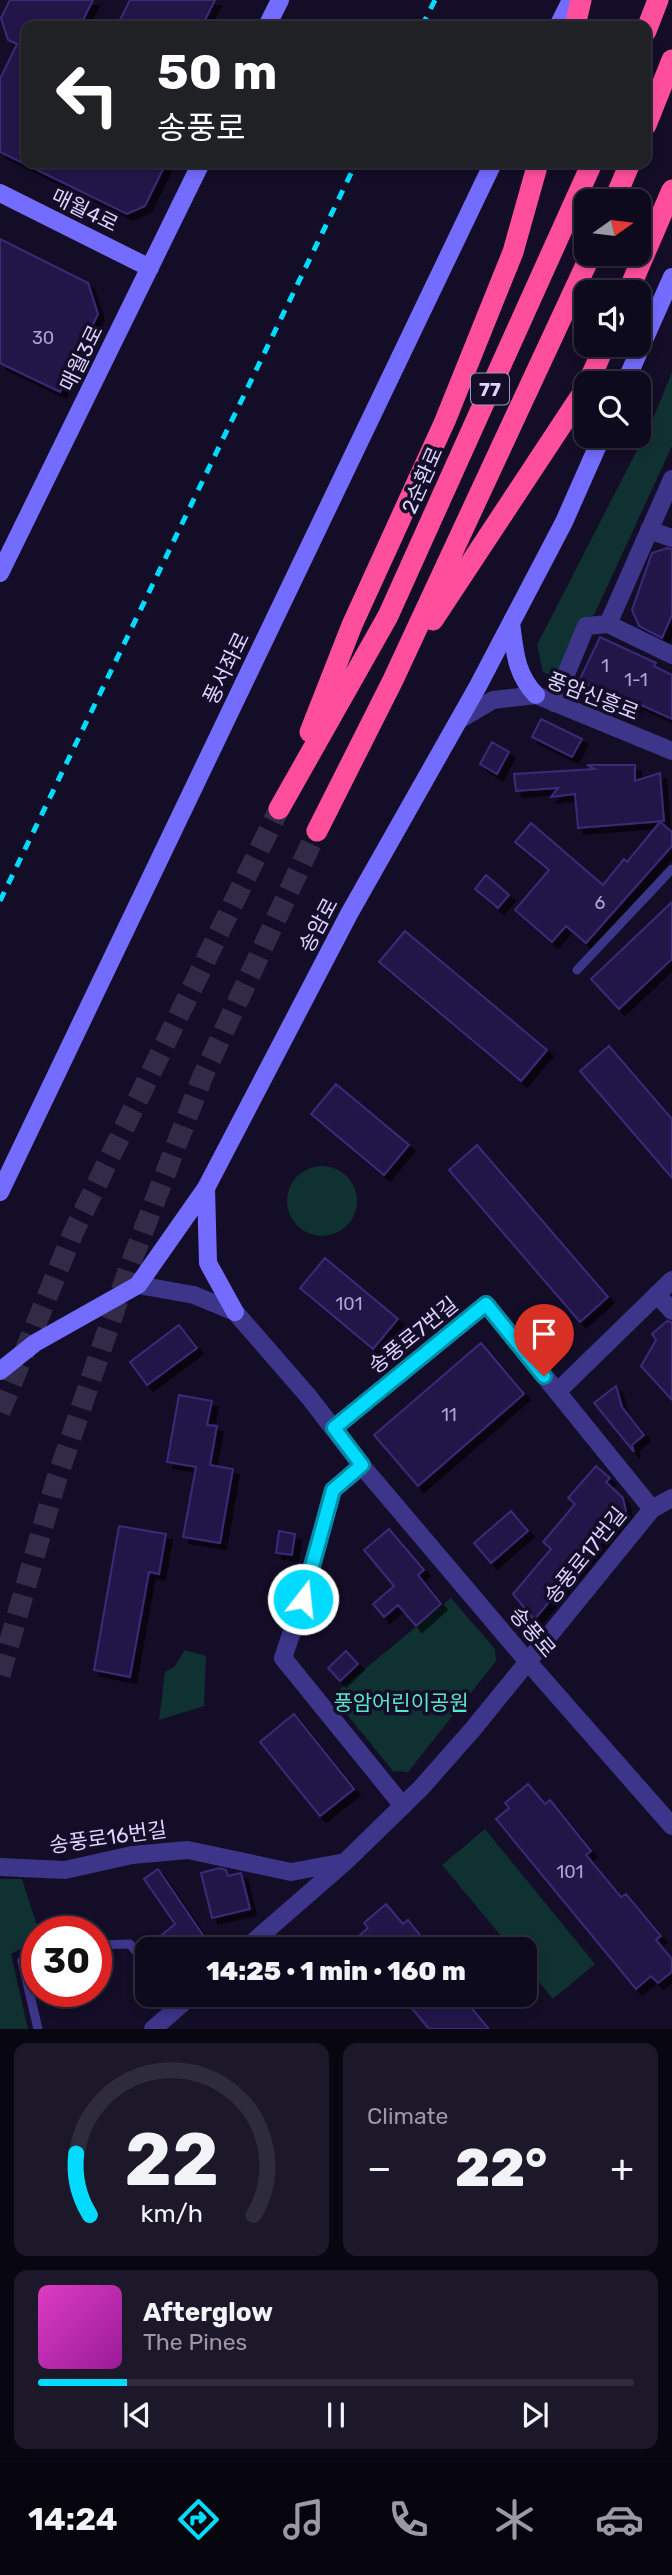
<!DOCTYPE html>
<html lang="en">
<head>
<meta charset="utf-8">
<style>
  :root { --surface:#0e0a1d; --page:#1c182a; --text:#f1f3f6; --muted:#9b9aa4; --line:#2e2b3b; --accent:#00dbff }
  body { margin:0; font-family:Rubik,"Noto Sans KR",sans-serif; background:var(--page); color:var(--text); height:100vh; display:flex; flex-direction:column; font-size:26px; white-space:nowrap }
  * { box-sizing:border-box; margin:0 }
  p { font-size:23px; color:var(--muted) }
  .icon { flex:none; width:38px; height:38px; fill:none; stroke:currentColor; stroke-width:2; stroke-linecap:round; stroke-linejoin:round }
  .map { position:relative; height:2029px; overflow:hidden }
  .panel { display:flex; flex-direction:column; gap:14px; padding:14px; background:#080610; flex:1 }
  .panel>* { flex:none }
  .hud { position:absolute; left:21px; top:21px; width:630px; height:147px; border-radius:14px; box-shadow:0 4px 10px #0003,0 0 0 2px var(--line); background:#202124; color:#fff; overflow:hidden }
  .needle { width:46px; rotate:76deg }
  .controls { position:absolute; left:574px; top:189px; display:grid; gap:14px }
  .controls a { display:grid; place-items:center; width:77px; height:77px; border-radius:14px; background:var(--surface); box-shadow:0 4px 10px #0003,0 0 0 2px var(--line); font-size:35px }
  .speed { position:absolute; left:21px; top:1916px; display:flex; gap:14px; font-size:35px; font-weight:700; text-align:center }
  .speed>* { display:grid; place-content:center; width:91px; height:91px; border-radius:50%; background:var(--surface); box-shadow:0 4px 10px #0003,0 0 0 2px var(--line); line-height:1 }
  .speed .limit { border:10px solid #d22; background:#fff; color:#111 }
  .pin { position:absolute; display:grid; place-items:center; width:60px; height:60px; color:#fff; margin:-72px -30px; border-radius:50% 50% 50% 0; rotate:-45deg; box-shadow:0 0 7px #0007 }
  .pin .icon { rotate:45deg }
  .me { position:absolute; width:77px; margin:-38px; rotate:16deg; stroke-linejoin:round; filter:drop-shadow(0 0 5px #0008) }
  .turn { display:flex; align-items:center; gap:24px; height:147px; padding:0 21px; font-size:32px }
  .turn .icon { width:91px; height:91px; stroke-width:2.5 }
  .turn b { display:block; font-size:49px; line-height:60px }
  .big { font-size:52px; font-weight:800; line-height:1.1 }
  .panel .card { flex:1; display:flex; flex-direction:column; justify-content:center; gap:10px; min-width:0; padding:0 24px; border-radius:14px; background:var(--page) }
  .panel .dial { align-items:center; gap:0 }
  .dial svg { height:182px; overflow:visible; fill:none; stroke:var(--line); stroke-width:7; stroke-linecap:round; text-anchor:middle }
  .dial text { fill:var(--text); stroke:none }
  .song { display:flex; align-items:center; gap:21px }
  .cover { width:84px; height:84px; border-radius:10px; background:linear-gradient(135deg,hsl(310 70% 55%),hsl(300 70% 35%)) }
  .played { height:7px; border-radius:4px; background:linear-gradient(90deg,var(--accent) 15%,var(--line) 15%) }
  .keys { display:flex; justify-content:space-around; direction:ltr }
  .heat { display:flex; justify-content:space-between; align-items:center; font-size:38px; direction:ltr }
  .panel .tiles { flex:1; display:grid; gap:14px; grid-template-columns:1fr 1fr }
  .card:last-child { grid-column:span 2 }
  .trip { position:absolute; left:135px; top:1937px; width:402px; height:70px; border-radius:14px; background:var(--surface); box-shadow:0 4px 10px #0003,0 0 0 2px var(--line); font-weight:800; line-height:70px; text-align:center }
  .tab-bar { display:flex; height:112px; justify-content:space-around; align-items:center; background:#06040c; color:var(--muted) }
  .tab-bar .icon { width:49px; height:49px }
  .tab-bar .selected { color:var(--accent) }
  .tab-bar b { font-size:32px; color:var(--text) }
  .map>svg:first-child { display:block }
  .green { fill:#103132 }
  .building { fill:#241849; stroke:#3b2977; stroke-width:2; filter:url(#shadow) }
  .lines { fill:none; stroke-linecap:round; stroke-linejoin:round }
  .highway-tunnel { stroke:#312b47; stroke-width:21; stroke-dasharray:21 10; stroke-linecap:butt }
  .lane { stroke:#3c3589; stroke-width:9 }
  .street { stroke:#3c3589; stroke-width:18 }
  .secondary { stroke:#746bff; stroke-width:18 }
  .highway { stroke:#ff4f9c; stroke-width:21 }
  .rail { stroke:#00dbff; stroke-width:5; stroke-dasharray:10 9; stroke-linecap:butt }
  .route-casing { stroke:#008ea6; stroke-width:18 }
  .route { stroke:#00dbff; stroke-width:12 }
  .labels { text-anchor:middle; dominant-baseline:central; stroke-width:7; stroke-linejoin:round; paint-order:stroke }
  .number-label { font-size:18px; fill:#aca5d2 }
  .shield { fill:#130d27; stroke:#9e98be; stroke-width:2 }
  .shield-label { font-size:19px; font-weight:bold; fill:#dad4ff }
  .street-label { font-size:21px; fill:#dad4ff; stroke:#130d27 }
  .park-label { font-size:21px; fill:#57e8ca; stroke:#130d27 }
</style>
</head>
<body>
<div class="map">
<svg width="672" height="2029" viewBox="0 0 672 2029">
  <defs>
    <filter id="shadow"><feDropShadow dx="6" dy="6" stdDeviation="0" flood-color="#0009"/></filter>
  </defs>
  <rect width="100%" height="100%" fill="#130d27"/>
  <!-- green -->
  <path class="green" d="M672,372v74l-78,169 -15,5 -23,58 -13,-6 -6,-27 116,-226z
    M287 1201a35 35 0 1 1 70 0a35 35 0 1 1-70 0Z
    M451,1598l44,51 1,12 -88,111 -15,-1 -61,-75z
    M185,1650l21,6 -2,50 -45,14 6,-48 9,-5z
    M485,1829l110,135 -42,35 -28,-34v-15l-13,-1 -70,-84z
    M0,1879h22l17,53h-2v8l-26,14 17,75h-28z"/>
  <!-- building -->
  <path class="building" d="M10,0h83l-13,26h-54v137h140l-21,43 -18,8 -127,-62v-73l17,-35 -9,-4 -7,-22z
    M130,0h85l-13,26h-85z
    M0,239l88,44 10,31 -38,78 -60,-29z
    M667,548l5,1v66l-10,23 -23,-12 -7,-16 20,-57z
    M600,637l56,26 -2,3 18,9v44l-35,-16 -2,3 -56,-25z
    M541,719l41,20 -10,18 -40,-20z
    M492,742l17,10 -12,22 -17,-10z
    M587,765h48v16l25,-8 4,48 -86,7 -3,-34 -24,3 7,-9 -42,3 -2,-17 81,-5z
    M660,822l12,10v14l-86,97 -20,-17 -14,16 -37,-32 34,-40 -34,-28 16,-19 72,62 21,-26 3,3z
    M486,875l23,20 -11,13 -23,-19z
    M672,902v57l-53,50 -28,-30z
    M405,931l142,119 -26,31 -142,-119z
    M609,1046l63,73v59l-92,-107z
    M336,1084l73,61 -25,30 -73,-61z
    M477,1145l131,152 -28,25 -131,-152z
    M325,1258l73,61 -25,30 -73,-61z
    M667,1321l5,1v78l-31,-34 15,-26 -4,-6z
    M179,1325l18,23 -50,37 -17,-23z
    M481,1343l43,51 -106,92 -44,-51z
    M616,1386l6,21 22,28 -12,10 2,7 -40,-49z
    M179,1395l33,6 -5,24 10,1 -7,39 23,4 -13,74 -37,-6 13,-70 -29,-5z
    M596,1466l14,12 -4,4 17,16 3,13 -92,109 -21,-26 38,-45 -8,-7 32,-38 -7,-6z
    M511,1511l17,20 -37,32 -17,-20z
    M119,1526l47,8 -7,40 -10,-2 -19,105 -36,-7z
    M389,1529l35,41 -6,5 23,29 -25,22 -18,-21 -14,12 -11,-13 21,-18 -30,-36z
    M279,1531l16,3 -3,21 -16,-2z
    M346,1651l12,13 -18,17 -12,-13z
    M294,1714l60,75 -34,27 -60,-74z
    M528,1784l17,20 5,-4 41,51 -5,4 35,42 5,-3 35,42 -5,4 16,19v13l-14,11 -7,-7 -15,13 -140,-170 13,-11 -4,-5z
    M219,1868l7,2 2,6 13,-3 9,36 -38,9 -11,-45z
    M158,1869l55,81h-49l-8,-10 19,-16 -31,-45z
    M386,1904l17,20 5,-4 24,30h-68l-9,-11 13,-11 -4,-5z
    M401,1995h60l28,34h-60z"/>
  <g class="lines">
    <!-- highway-tunnel -->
    <path class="highway-tunnel" d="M0,1412l73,-179 206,-424
      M0,1675l56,-194 73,-213 73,-190 115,-247"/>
    <!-- lane -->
    <path class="lane" d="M577,970l95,-101
      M96,1945l34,-1 17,21
      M37,1956l-15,5 16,68"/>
    <!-- street -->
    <path class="street" d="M649,530l23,8
      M608,624l64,-145
      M608,624l64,31
      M554,703l32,-77 22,-2
      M459,720l34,-20 43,-5 136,56
      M138,1285l56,10 41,17 74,85 53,69 166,196 144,164
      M657,1294l15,17
      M557,1392l115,-112
      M334,1428l152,-124 166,205
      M362,1466l-29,24 -30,109 -20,59 120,148
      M0,1867l65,3 67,-15 56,-5 103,22 54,-10
      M244,1950l101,-88 76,-74 52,-59 179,-220 20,-11
      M153,2029l39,-34"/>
    <!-- secondary -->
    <path class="secondary" d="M267,26l13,-26
      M558,26l13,-26
      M0,193l150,75
      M625,383l47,-106
      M0,573l201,-410
      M511,623c4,28 4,50 25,72
      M206,1188l2,75 27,49
      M0,1192l493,-1029
      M0,1371l35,-28 103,-58 68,-97 143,-274 129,-228 86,-164 38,-86"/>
    <!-- highway -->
    <path class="highway" d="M575,26l6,-26
      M646,31l12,-31
      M646,125l26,-65
      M614,201l16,-38
      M628,292l44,-102
      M588,383l17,-38
      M433,620l153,-232
      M310,732l42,-107 93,-204 68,-169 25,-89
      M279,809l109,-193 204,-453
      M317,831l76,-151 198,-426"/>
    <!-- rail -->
    <path class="rail" d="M422,26l13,-26
      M0,901l356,-738"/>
  </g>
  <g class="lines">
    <!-- route casing -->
    <g class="route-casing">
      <path id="route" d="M303,1599l30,-109 29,-25 -28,-37 152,-124 58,72"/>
    </g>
    <!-- route -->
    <use href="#route" class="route"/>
  </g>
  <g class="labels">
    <!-- number labels -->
    <g class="number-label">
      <text x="43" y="338">30</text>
      <text x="605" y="666">1</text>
      <text x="636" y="680">1-1</text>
      <text x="600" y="903">6</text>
      <text x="349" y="1304">101</text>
      <text x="449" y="1415">11</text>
      <text x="570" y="1872">101</text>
    </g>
    <!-- shield labels -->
    <rect class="shield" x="471" y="373.5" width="38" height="31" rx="5"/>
    <g class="shield-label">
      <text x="490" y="389">77</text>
    </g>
    <!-- street labels -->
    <g class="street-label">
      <text transform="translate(85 210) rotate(26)">매월4로</text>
      <text transform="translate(81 358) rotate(-64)">매월3로</text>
      <text transform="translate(422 480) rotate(-66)">2순환로</text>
      <text transform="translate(226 668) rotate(-64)">풍서좌로</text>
      <text transform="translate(593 696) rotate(21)">풍암신흥로</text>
      <text transform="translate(318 925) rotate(-62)">송암로</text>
      <text transform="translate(413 1335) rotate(-39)">송풍로7번길</text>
      <text transform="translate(585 1555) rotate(-51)">송풍로17번길</text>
      <text transform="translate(533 1632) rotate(50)">송풍로</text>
      <text transform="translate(108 1837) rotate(-8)">송풍로16번길</text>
    </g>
    <!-- park labels -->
    <g class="park-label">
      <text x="401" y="1702">풍암어린이공원</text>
    </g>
  </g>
</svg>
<div class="controls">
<a><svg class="needle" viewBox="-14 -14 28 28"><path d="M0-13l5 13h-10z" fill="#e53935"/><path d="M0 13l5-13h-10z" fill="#9b9aa4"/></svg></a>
<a><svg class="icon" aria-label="sound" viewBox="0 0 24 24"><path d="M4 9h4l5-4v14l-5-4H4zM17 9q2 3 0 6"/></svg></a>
<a><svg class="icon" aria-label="search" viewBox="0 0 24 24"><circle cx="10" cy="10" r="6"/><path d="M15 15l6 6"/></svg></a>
</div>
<div class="speed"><div class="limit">30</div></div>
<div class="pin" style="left:544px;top:1376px;background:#d93025"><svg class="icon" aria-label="arrive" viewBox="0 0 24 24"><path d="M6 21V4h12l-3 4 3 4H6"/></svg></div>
<svg class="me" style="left:303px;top:1599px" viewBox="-20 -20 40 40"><circle r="17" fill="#00dbff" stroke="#fff" stroke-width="3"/><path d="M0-11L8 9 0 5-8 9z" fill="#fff"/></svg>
<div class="trip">14:25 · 1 min · 160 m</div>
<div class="hud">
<div class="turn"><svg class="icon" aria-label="left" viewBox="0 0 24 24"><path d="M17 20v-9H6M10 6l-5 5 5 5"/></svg><div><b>50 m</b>송풍로</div></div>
</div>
</div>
<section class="panel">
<div class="tiles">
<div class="card dial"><svg viewBox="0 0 100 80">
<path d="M14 69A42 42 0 1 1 86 69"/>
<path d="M14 69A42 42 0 0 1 8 42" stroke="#00dbff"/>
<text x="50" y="56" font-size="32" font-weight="700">22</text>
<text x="50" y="72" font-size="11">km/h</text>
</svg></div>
<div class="card"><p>Climate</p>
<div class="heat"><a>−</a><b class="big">22°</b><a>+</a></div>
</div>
<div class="card">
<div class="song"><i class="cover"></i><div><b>Afterglow</b><p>The Pines</p></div></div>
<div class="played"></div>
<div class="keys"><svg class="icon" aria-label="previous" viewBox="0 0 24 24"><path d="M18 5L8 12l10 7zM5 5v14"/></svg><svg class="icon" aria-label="pause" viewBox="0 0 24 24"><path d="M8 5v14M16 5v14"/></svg><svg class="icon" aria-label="next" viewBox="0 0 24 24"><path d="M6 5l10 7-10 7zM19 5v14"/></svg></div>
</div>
</div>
</section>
<nav class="tab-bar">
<b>14:24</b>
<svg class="icon selected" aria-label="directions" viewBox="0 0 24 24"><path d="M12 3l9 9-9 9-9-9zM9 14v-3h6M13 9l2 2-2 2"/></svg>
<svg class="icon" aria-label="music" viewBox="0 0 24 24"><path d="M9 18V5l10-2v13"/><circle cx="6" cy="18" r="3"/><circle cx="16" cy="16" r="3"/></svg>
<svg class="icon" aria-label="phone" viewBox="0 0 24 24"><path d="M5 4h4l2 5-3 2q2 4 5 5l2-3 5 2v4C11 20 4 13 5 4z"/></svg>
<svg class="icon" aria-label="climate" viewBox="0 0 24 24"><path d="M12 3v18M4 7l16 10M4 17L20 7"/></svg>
<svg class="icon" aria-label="car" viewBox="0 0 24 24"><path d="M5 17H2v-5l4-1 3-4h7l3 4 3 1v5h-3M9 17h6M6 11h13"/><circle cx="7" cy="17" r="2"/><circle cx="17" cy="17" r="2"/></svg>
</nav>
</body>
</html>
